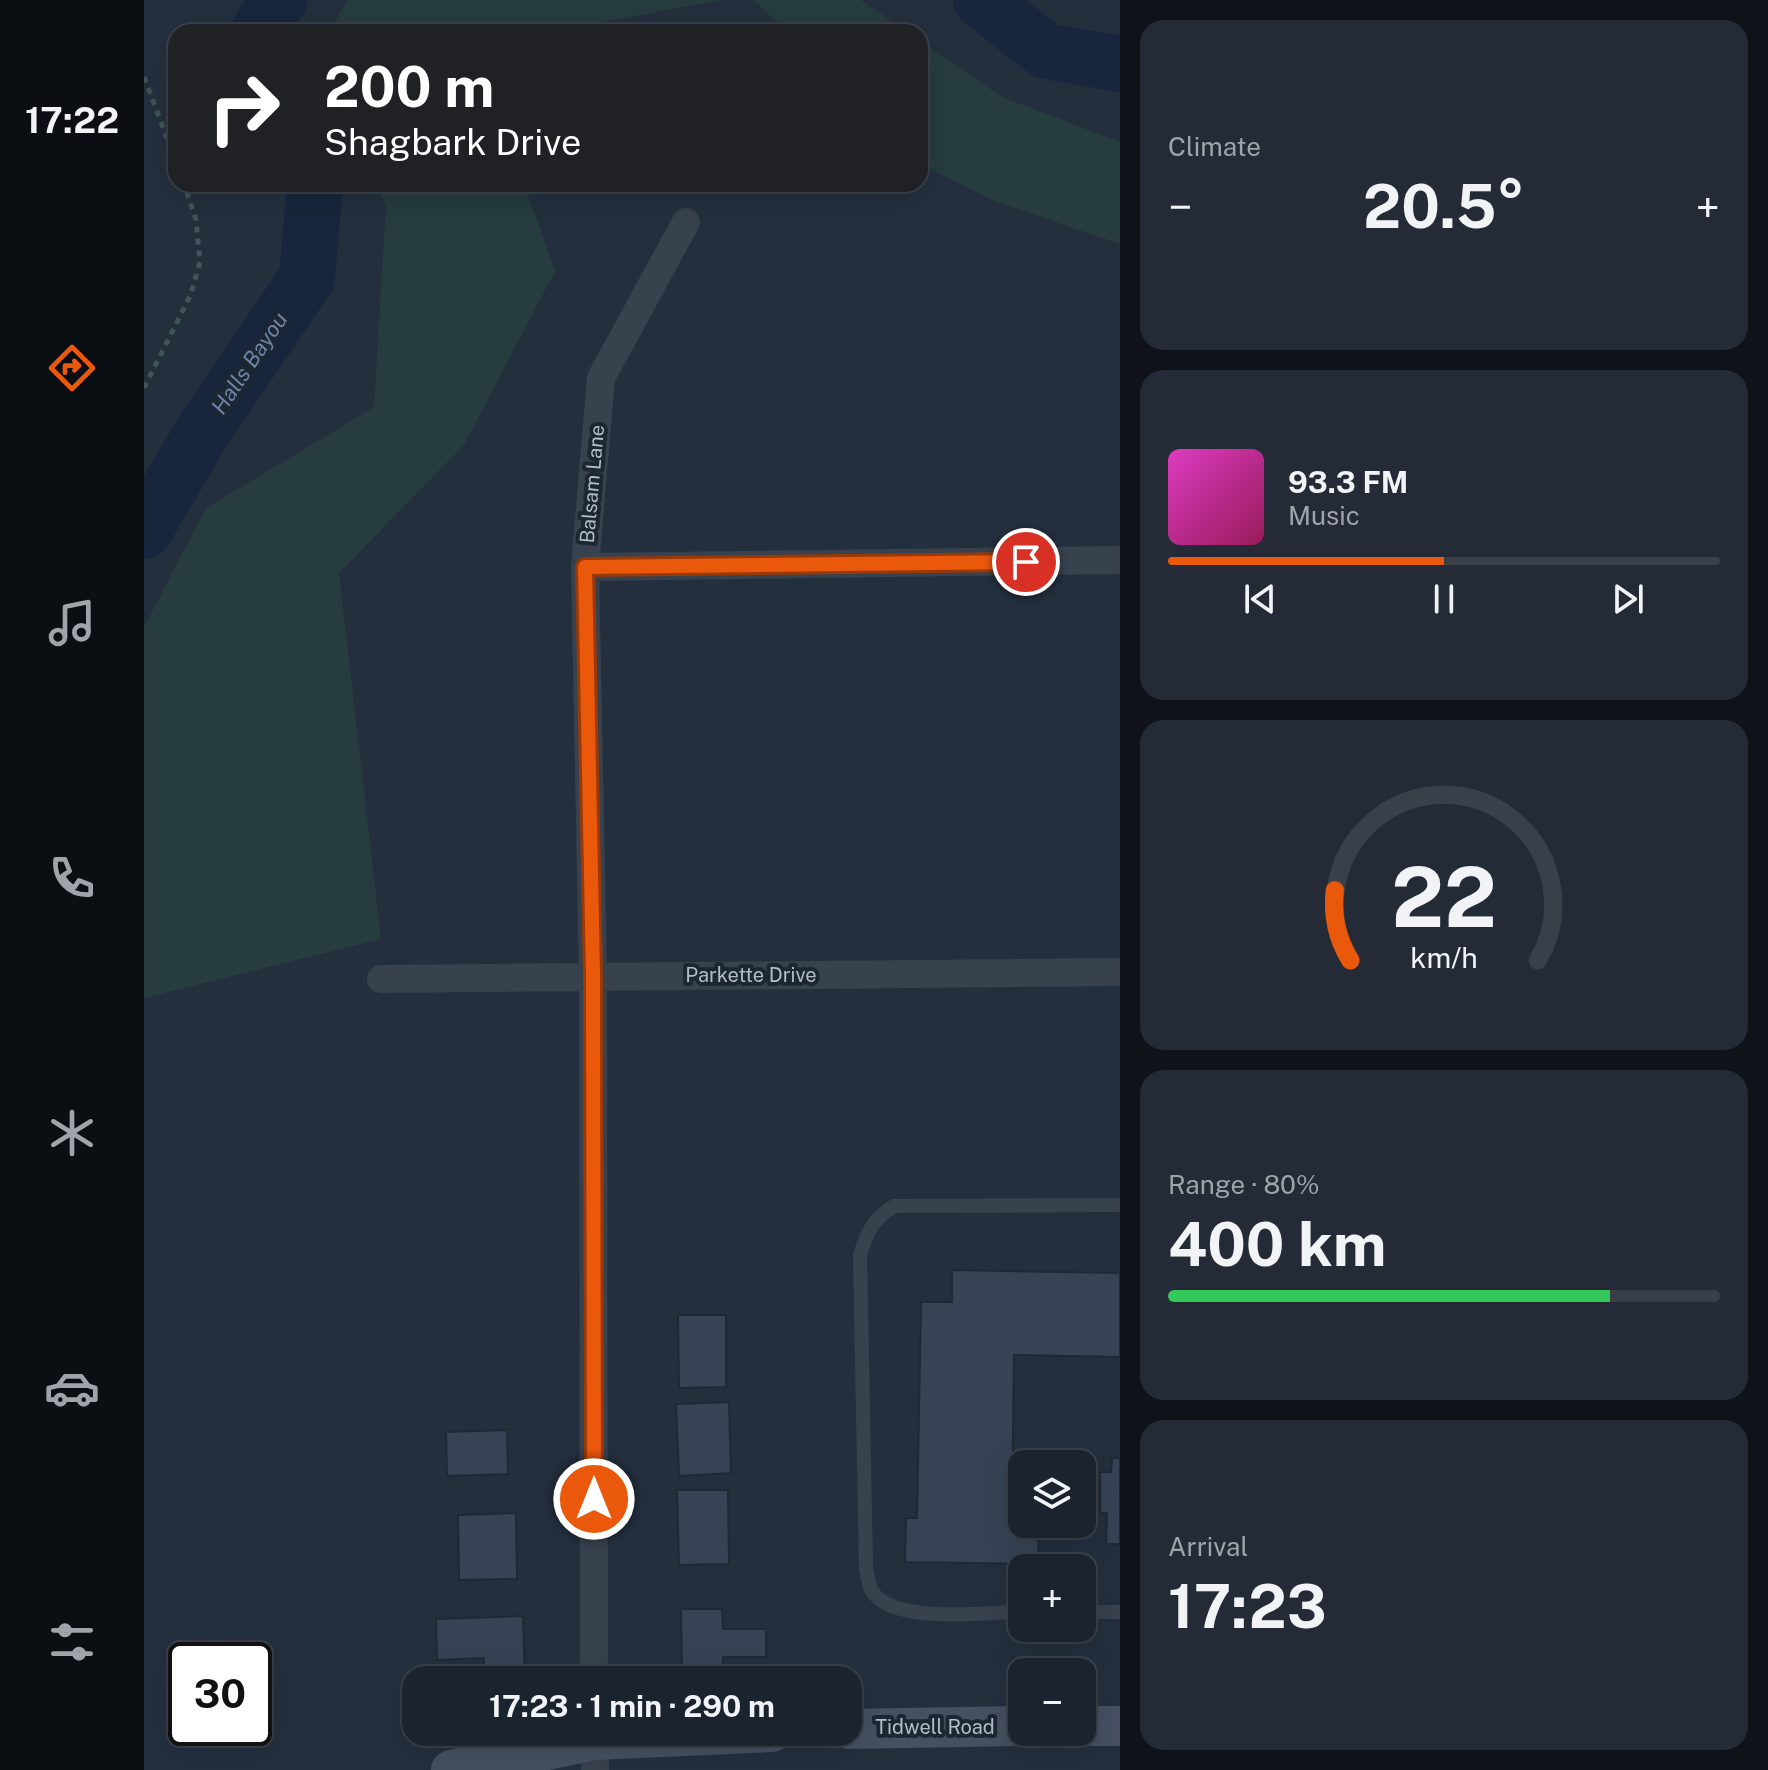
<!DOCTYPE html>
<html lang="en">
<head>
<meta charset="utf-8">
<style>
  :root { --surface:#1b232e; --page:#242b36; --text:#f1f3f6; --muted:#a0a4aa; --line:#39404a; --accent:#ea580c }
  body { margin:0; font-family:"Public Sans",sans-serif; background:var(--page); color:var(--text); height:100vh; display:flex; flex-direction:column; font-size:30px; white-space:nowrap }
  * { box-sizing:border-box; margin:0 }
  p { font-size:26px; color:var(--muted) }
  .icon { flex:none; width:44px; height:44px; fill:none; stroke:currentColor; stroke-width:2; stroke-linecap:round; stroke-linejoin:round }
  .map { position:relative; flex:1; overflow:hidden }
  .drawer { display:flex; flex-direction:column; gap:20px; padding:20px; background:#0f1319; width:648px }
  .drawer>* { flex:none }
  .hud { position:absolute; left:24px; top:24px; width:760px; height:168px; border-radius:24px; box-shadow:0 8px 32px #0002,0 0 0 2px var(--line); background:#202124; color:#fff; overflow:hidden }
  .tools { position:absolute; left:864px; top:1450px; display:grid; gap:16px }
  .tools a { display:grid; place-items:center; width:88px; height:88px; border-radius:16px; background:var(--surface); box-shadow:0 8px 32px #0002,0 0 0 2px var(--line); font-size:40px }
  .speed { position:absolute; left:24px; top:1642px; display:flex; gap:16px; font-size:40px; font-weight:700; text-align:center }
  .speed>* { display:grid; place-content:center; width:104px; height:104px; border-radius:50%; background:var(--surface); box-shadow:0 8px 32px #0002,0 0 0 2px var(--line); line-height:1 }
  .speed .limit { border:4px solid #111; border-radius:12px; background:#fff; color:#111 }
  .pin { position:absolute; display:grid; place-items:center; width:68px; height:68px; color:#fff; margin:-34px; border:4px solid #fff; border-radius:50%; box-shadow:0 2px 8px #0007 }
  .me { position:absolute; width:88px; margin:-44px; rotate:0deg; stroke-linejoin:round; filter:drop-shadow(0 0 6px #0008) }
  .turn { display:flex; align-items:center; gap:28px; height:168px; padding:0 24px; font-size:36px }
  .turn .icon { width:104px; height:104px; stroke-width:2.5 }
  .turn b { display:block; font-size:56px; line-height:68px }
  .big { font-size:60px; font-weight:700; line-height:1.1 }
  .drawer .card { flex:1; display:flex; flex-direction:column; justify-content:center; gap:12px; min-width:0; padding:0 28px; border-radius:24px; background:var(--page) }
  .drawer .dial { align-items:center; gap:0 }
  .dial svg { height:208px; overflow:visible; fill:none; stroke:var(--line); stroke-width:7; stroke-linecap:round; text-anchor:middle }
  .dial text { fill:var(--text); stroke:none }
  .song { display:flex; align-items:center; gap:24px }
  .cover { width:96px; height:96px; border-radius:12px; background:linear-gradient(135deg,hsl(310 70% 55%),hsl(330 70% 35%)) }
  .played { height:8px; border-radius:4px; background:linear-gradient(90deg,var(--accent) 50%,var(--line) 50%) }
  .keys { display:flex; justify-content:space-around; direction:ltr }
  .heat { display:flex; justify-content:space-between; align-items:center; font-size:44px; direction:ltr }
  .charge { height:12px; border-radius:6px; background:linear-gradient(90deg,#34c759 80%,var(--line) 0) }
  .trip { position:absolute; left:258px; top:1666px; width:460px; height:80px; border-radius:24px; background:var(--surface); box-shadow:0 8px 32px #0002,0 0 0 2px var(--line); font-weight:700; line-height:80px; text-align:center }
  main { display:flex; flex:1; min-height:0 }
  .menu { display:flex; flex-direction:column; width:144px; justify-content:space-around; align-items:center; background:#0b0e12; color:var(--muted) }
  .menu .icon { width:56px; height:56px }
  .menu .selected { color:var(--accent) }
  .menu b { font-size:36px; color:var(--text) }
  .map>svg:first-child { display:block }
  .green { fill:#263c3f }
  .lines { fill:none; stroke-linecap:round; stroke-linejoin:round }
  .river { stroke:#17263c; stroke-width:56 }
  .building { fill:#364354; stroke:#1f2835; stroke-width:2 }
  .path { stroke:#3f5557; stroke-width:5; stroke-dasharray:6 6; stroke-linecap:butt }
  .service { stroke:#38414e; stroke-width:14 }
  .minor { stroke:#38414e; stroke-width:28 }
  .secondary { stroke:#465061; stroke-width:40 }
  .route-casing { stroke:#983908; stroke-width:20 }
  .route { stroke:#ea580c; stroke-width:14 }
  .labels { text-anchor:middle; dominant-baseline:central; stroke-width:8; stroke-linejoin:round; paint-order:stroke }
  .street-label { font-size:20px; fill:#b4bcc9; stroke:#1d2633 }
  .water-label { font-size:22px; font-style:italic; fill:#6d86a8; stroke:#1d2633 }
</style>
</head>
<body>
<main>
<nav class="menu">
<b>17:22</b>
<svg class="icon selected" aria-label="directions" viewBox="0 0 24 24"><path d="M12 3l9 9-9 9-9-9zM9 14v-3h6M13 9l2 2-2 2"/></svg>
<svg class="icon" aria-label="music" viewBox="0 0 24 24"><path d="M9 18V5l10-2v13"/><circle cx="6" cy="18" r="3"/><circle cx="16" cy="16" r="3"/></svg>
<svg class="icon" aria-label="phone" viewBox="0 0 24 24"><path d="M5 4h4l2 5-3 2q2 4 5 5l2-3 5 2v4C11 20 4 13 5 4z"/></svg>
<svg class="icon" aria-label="climate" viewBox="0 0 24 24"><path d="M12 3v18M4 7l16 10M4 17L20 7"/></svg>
<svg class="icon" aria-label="car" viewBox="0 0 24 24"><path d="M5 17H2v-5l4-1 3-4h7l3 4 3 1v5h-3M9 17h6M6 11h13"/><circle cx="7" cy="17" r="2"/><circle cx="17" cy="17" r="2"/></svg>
<svg class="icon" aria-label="filters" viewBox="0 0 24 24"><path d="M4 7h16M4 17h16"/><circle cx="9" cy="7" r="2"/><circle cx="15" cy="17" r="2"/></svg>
</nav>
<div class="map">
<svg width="976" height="1770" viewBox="0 0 976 1770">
  <rect width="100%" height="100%" fill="#242f3e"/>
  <!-- green -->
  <path class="green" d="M204,0h372l-142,27 -3,5h-246z
    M609,0h108l46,32h-119z
    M776,41l82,56 118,45v102l-123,-42 -77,-38z
    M231,184h149l31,87 -91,174 -125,128 42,366 -237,59v-371l62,-119 168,-101 12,-202z"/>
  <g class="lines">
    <!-- river -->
    <path class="river" d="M837,0l65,51 74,13
      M114,32l21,-32
      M0,531l61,-103 102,-150 8,-94"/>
  </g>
  <!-- building -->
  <path class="building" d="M808,1270l168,3v84l-106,-2 -2,158 10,1v10h17l-1,40 -133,-2 1,-44h11l4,-216h31z
    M534,1315h48v72l-47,1z
    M585,1402l2,71 -52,3 -3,-72z
    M363,1430l1,44 -61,2 -1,-44z
    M968,1458h8v86h-14l1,-31h-7v-41h11z
    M533,1490h51l1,74 -50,1z
    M372,1513l1,66 -58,1 -1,-65z
    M537,1609h41l1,20h43v28h-43v10h-41z
    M379,1616l2,64h-41v-22l-47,2 -1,-41z"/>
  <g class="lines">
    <!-- path -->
    <path class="path" d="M0,77l32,85
      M0,388l47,-94 9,-32 -4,-42 -12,-36"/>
    <!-- service -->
    <path class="service" d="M878,1612c-36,0 -129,13 -150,-21 -4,-6 -5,-17 -6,-24l-6,-312c7,-23 13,-36 34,-49l226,-1
      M938,1612h38"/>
    <!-- minor -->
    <path class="minor" d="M441,567l535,-7
      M237,979l739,-7
      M450,1680l-1,-704 -8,-409 16,-189 85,-156
      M450,1732l1,38"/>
    <!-- secondary -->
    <path class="secondary" d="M938,1726h38
      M704,1729l174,-3
      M307,1770l144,-30 177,-8"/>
  </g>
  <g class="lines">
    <!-- route casing -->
    <g class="route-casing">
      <path id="route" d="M450,1499l-1,-523 -8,-409 441,-5"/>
    </g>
    <!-- route -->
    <use href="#route" class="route"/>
  </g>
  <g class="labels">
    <!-- street labels -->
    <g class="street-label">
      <text transform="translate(448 484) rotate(-85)">Balsam Lane</text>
      <text x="607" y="975">Parkette Drive</text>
      <text x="791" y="1727">Tidwell Road</text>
    </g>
    <!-- water labels -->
    <g class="water-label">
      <text transform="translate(105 363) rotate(-56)">Halls Bayou</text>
    </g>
  </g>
</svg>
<div class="tools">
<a><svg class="icon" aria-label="layers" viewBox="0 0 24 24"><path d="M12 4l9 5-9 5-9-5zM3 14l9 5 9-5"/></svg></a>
<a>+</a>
<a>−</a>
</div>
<div class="speed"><div class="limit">30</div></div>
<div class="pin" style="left:882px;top:562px;background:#d93025"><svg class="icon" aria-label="arrive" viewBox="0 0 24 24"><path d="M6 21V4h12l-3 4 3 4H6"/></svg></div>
<svg class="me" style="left:450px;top:1499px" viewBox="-20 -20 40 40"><circle r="17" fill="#ea580c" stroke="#fff" stroke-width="3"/><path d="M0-11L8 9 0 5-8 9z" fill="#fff"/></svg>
<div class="trip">17:23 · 1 min · 290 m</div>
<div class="hud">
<div class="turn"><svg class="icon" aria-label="right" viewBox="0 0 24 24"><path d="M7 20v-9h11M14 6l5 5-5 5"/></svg><div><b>200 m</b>Shagbark Drive</div></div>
</div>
</div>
<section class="drawer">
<div class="card"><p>Climate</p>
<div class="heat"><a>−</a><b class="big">20.5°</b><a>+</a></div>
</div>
<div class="card">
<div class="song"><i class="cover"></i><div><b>93.3 FM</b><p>Music</p></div></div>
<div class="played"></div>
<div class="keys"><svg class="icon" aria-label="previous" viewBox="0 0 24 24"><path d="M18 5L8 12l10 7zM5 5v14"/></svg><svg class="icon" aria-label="pause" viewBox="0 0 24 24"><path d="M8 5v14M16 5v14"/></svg><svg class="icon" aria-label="next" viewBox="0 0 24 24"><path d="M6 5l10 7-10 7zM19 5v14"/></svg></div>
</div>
<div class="card dial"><svg viewBox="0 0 100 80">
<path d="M14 69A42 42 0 1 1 86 69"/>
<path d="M14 69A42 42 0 0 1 8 42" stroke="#ea580c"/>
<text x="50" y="56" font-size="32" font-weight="700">22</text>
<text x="50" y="72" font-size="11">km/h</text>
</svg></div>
<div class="card"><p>Range · 80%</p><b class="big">400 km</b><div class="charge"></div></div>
<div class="card"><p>Arrival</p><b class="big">17:23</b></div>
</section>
</main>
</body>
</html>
